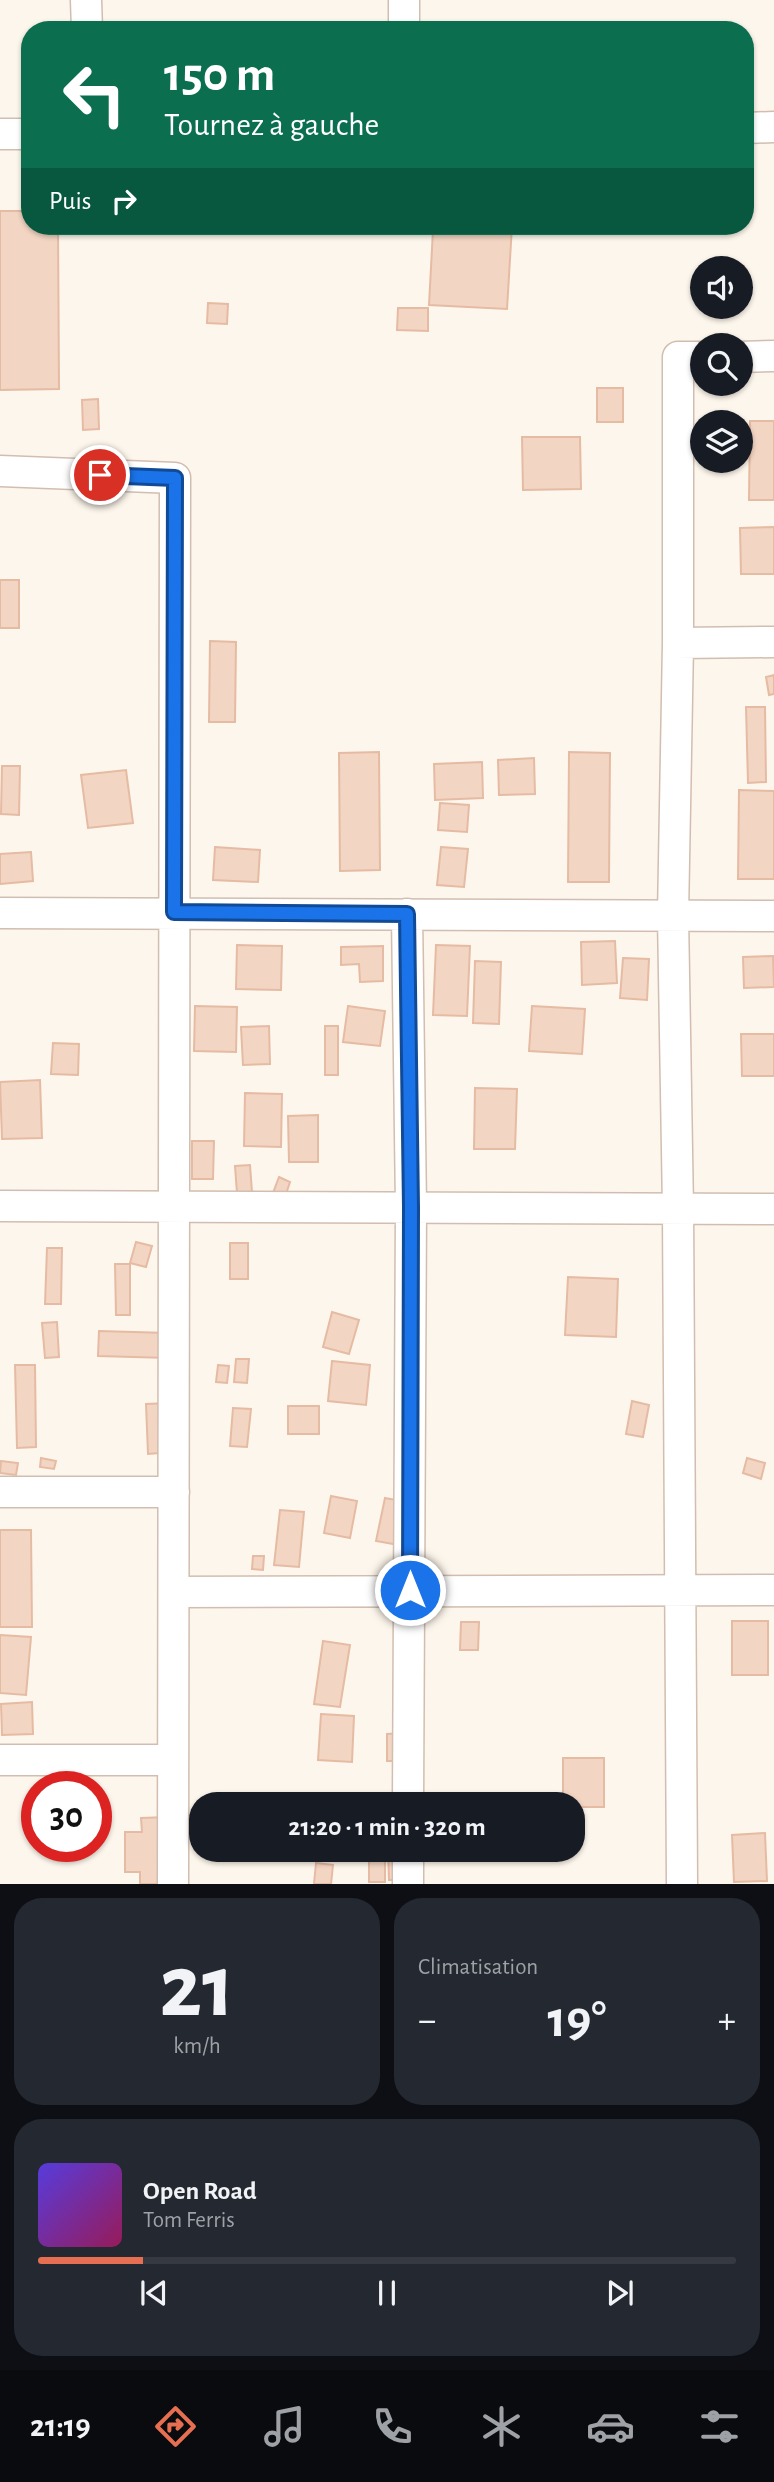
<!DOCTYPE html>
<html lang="fr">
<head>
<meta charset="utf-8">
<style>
  :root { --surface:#171b24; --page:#242831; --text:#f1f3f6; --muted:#9ea1a6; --line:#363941; --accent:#e76f51 }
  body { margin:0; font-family:"Alegreya Sans",sans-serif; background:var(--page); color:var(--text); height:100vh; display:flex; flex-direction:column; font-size:26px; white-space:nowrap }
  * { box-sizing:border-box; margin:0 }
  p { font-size:23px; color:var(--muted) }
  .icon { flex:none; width:38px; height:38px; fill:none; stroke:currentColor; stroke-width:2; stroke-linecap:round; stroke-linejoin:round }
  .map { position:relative; height:1884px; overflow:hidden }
  .side { display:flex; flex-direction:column; gap:14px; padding:14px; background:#0d0f14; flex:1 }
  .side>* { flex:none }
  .top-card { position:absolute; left:21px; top:21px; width:733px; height:214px; border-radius:28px; box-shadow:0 2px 5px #0004; background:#0b6e4f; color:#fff; overflow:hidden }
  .fabs { position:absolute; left:690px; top:256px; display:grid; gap:14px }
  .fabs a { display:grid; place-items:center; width:63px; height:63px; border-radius:50%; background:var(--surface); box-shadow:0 2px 5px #0004; font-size:35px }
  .speed { position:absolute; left:21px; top:1771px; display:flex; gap:14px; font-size:35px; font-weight:700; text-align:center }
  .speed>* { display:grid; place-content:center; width:91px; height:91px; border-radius:50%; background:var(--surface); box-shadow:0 2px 5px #0004; line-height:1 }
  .speed .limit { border:10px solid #d22; background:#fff; color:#111 }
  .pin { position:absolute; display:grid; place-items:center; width:60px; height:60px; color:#fff; margin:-30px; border:4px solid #fff; border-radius:50%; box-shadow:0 2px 7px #0007 }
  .me { position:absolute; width:77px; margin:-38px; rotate:0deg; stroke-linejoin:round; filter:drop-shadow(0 0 5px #0008) }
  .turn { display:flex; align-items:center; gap:24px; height:147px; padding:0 28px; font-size:32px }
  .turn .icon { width:91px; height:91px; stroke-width:2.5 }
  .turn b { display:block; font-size:49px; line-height:60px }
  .then { display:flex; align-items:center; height:66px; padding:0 28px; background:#0003; gap:14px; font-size:26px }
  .big { font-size:52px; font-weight:600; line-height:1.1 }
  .side .tile { flex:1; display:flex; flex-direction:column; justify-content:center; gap:10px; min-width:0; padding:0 24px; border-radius:28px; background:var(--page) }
  .side .dial { align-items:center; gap:0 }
  .dial b { font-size:91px; line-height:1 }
  .song { display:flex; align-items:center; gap:21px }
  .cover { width:84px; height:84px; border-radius:10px; background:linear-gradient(135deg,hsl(250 70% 55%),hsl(330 70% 35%)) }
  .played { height:7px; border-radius:4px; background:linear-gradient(90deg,var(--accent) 15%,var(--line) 15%) }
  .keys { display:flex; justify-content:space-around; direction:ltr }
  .heat { display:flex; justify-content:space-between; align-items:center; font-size:38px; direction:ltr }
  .side .tiles { flex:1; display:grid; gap:14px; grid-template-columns:1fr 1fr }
  .tile:last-child { grid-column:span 2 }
  .trip { position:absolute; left:189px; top:1792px; width:396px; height:70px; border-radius:28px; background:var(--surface); box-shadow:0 2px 5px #0004; font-weight:600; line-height:70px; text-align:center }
  .tab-bar { display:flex; height:112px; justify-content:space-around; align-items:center; background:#090b0e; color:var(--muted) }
  .tab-bar .icon { width:49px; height:49px }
  .tab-bar .selected { color:var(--accent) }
  .tab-bar b { font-size:32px; color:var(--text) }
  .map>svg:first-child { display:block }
  .building { fill:#f3d5c3; stroke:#e6bba3; stroke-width:2 }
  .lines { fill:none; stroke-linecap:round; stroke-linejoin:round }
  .minor-casing { stroke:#d1beb0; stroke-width:33 }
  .minor { stroke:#fff; stroke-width:30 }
  .route-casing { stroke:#114b97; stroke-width:18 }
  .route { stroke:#1a73e8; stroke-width:12 }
</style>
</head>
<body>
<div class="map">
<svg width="774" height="1884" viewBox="0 0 774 1884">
  <rect width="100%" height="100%" fill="#fdf6ec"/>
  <!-- building -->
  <path class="building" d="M0,211h30v15h28l1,163 -59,1z
    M472,226h40l-5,83 -78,-4 4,-75 38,2z
    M208,303l20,1 -1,20 -20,-1z
    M398,308h30v23l-31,-1z
    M597,388h26v34h-26z
    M98,399l1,30 -16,1 -1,-30z
    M750,421h24v79h-25z
    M522,437h58l1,52 -58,1z
    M774,527v47h-33l-1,-46z
    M0,580h19v48h-19z
    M210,641l26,1 -1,80h-26z
    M774,675v19l-5,1 -3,-18z
    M746,707h19l1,75 -18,1z
    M379,752l1,118 -40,1 -1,-118z
    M569,752l41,1 -1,129h-41z
    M534,758l1,36 -36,1 -1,-35z
    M482,762l1,36 -48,2 -1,-36z
    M2,766h18l-1,49 -18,-1z
    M126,770l7,53 -45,5 -7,-53z
    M739,790l35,1v88h-36z
    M440,803l29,2 -2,27 -29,-2z
    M215,847l45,3 -2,32 -45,-2z
    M441,847l27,2 -4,38 -27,-2z
    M31,852l2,29 -33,3v-30z
    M615,941l2,42 -35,2 -1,-43z
    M237,945l45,1 -1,44 -45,-1z
    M436,945l34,1 -3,70 -34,-1z
    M383,946v35l-23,1 -1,-18 -18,1v-18z
    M773,956l1,31 -30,1 -1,-31z
    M623,958l26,1 -2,41 -27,-2z
    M475,961l26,1 -2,62 -26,-1z
    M195,1006l42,1 -1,45 -42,-1z
    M348,1006l37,5 -5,35 -37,-4z
    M532,1006l53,3 -3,45 -53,-3z
    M269,1026l1,38 -27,1 -2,-38z
    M325,1026h13v49h-13z
    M741,1034h33v42h-32z
    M53,1043l26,1 -1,31 -27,-1z
    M40,1080l2,58 -40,1 -2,-57z
    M475,1088l42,1 -2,60h-41z
    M245,1093l37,1 -1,53 -37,-1z
    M318,1115v47h-29l-1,-46z
    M192,1141h22l-1,38h-21z
    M250,1165l2,27 -15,1 -2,-27z
    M279,1177l11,5 -5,15 -12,-4z
    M136,1242l16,4 -6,21 -16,-4z
    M230,1243h18v36h-18z
    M47,1248h15l-1,56h-16z
    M115,1264h15v51h-14z
    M568,1277l50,2 -2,58 -51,-2z
    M332,1312l27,8 -10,34 -26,-7z
    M57,1322l2,35 -14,1 -3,-35z
    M99,1331l69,2v25l-70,-2z
    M236,1359h13l-2,24 -13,-1z
    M332,1361l38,4 -4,40 -38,-4z
    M15,1365h20l1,82 -19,1z
    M218,1365l11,1 -2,17 -11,-1z
    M632,1401l17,4 -6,32 -17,-3z
    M170,1403l2,49 -24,2 -2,-50z
    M288,1406h31v28h-31z
    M233,1408l18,1 -4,38 -17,-1z
    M41,1458l15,3 -2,8 -14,-2z
    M747,1458l18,5 -4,16 -18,-6z
    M1,1461l17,2 -2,12 -16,-2z
    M331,1496l26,5 -7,37 -26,-5z
    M385,1498l22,4 -8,43 -23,-4z
    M280,1510l24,2 -5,55 -25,-2z
    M0,1530h31l1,97h-32z
    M253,1556h11l-1,14 -11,-1z
    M732,1621h36v54h-36z
    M461,1622h18l-1,28h-18z
    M0,1635l31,2 -5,58 -26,-2z
    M323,1641l27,4 -10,62 -26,-3z
    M32,1702l1,32 -31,1 -1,-31z
    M321,1714l33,2 -2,46 -34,-2z
    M402,1733v28h-15v-27z
    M563,1758h41v49h-32v-3h-9z
    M168,1817l2,67h-30v-12h-15v-40h17l-1,-14z
    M765,1833l2,48 -33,1 -2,-47z
    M369,1850h16v32h-16z
    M388,1850h15l1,30h-15z
    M316,1863l17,2 -2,19h-17z"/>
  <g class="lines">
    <!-- minor casing -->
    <g class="minor-casing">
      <path id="minor" d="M86,0l1,30
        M404,30v-30
        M746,128l28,-1
        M0,134h30
        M740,357l34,-1
        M0,471l175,7 -2,1406
        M678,643l96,-1
        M0,913l774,3
        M407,914l4,293 -3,597
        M0,1206l774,3
        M0,1492h174
        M174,1592l600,-2
        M0,1760h173
        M408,1884v-34
        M682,1884l-4,-675 -5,-293 5,-273v-286h24"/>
    </g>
    <!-- minor -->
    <use href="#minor" class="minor"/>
  </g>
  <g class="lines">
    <!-- route casing -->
    <g class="route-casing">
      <path id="route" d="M100,475l75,3 -1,434 233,2 4,293 -1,383"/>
    </g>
    <!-- route -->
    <use href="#route" class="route"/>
  </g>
</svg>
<div class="fabs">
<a><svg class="icon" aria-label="sound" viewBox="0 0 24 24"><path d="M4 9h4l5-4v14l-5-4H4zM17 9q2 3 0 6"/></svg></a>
<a><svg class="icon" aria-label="search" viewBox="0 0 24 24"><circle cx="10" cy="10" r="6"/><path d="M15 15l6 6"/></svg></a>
<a><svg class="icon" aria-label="layers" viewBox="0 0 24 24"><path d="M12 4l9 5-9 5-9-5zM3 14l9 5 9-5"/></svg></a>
</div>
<div class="speed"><div class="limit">30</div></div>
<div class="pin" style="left:100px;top:475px;background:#d93025"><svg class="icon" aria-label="arrive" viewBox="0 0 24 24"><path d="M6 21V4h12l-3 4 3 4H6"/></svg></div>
<svg class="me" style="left:410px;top:1590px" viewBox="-20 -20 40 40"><circle r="17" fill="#1a73e8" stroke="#fff" stroke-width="3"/><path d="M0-11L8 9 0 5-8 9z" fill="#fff"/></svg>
<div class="trip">21:20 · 1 min · 320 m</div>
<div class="top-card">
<div class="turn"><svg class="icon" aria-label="left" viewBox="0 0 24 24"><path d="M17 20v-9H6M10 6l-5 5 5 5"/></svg><div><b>150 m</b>Tournez à gauche</div></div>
<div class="then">Puis<svg class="icon" aria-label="right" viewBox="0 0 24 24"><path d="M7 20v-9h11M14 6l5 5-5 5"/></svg></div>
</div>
</div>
<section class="side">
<div class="tiles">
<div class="tile dial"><b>21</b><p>km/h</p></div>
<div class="tile"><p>Climatisation</p>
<div class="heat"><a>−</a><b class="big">19°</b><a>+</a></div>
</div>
<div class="tile">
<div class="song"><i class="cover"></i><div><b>Open Road</b><p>Tom Ferris</p></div></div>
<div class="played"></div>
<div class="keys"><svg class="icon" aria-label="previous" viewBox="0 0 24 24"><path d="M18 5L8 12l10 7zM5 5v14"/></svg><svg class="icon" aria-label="pause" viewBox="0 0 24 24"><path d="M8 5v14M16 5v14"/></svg><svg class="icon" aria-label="next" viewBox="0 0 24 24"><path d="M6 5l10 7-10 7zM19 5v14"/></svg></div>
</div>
</div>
</section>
<nav class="tab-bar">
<b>21:19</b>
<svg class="icon selected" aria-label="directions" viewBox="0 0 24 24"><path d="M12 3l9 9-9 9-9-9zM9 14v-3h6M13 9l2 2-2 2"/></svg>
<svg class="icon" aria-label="music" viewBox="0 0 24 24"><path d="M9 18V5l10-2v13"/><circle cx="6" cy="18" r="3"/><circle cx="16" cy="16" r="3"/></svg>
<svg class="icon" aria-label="phone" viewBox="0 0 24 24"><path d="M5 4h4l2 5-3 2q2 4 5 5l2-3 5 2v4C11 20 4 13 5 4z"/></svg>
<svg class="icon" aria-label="climate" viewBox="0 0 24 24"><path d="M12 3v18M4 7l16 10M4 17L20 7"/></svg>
<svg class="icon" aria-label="car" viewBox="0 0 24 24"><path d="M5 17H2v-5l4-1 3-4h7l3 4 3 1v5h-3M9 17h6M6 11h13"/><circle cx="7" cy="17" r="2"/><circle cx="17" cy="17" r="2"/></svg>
<svg class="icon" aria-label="filters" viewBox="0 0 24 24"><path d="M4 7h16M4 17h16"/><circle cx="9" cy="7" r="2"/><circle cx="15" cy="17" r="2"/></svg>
</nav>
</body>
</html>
